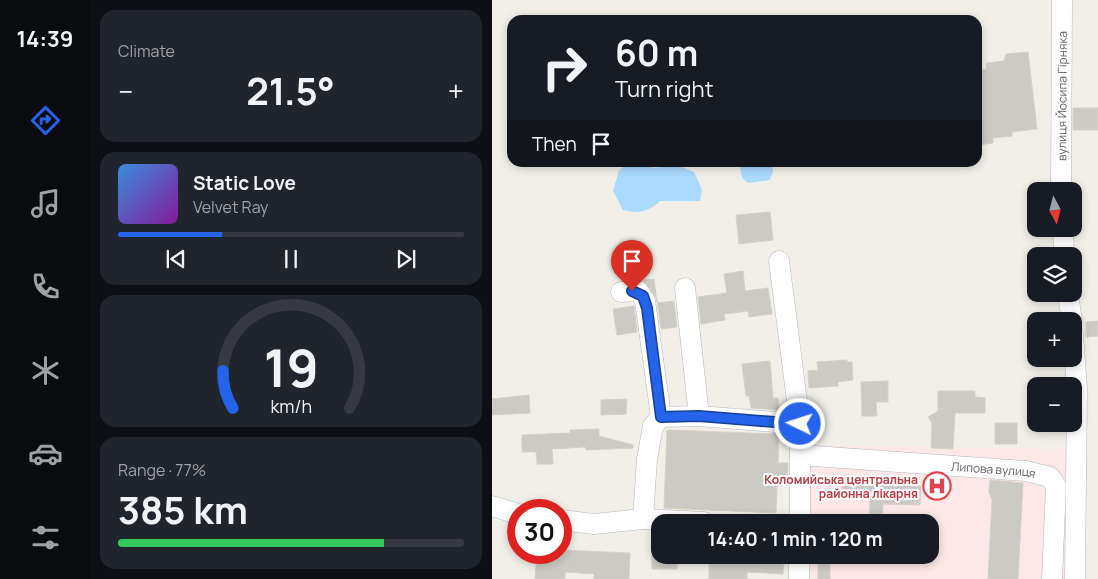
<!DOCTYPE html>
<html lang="en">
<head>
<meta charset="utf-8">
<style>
  :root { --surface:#171b24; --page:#20242c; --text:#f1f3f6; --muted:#9ea1a6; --line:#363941; --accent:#2563eb }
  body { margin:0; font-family:Manrope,sans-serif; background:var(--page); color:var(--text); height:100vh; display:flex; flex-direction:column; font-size:19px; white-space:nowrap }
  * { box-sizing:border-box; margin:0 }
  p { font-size:16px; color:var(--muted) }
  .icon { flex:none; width:28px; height:28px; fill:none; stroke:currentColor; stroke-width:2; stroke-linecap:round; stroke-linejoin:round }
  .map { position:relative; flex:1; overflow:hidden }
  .side { display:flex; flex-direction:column; gap:10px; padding:10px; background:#0d0f14; width:402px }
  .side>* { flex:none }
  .hud { position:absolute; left:15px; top:15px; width:475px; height:152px; border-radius:15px; box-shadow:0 2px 8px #0003; background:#171b24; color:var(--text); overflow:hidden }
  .needle { width:32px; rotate:173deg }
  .buttons { position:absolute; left:535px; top:182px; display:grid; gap:10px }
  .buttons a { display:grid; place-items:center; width:55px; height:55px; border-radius:10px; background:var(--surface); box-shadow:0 2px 8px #0003; font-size:25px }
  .speed { position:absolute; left:15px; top:499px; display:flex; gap:10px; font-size:25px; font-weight:700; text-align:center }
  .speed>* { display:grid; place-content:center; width:65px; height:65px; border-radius:50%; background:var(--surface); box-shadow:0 2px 8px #0003; line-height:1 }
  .speed .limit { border:8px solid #d22; background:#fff; color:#111 }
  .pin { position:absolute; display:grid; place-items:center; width:42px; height:42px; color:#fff; margin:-51px -21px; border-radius:50% 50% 50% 0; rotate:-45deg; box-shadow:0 0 5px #0007 }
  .pin .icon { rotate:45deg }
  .me { position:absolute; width:55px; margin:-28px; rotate:274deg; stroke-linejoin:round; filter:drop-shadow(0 0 4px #0008) }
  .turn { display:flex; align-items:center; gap:18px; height:105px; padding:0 25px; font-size:22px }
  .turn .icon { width:65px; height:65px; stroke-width:2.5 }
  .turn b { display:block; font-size:35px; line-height:42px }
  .then { display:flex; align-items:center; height:48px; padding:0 25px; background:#0003; gap:10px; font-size:19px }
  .big { font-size:38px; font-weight:700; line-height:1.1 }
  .side .card { flex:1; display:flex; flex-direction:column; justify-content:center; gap:8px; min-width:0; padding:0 18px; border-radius:15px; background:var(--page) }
  .side .dial { align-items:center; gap:0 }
  .dial svg { height:130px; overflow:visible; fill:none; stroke:var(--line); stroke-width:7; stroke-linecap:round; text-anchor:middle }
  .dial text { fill:var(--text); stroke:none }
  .song { display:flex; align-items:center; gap:15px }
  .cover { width:60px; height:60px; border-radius:8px; background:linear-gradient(135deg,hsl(210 70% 55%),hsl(290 70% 35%)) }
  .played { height:5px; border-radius:2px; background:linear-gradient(90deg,var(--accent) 30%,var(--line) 30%) }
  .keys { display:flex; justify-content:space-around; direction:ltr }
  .heat { display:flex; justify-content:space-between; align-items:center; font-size:28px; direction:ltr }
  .charge { height:8px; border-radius:4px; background:linear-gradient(90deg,#34c759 77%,var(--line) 0) }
  .trip { position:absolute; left:159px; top:514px; width:288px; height:50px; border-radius:15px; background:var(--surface); box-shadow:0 2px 8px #0003; font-weight:700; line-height:50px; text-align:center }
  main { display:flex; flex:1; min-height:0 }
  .tab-bar { display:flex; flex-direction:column; width:90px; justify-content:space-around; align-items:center; background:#090b0e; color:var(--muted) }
  .tab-bar .icon { width:35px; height:35px }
  .tab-bar .active { color:var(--accent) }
  .tab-bar b { font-size:22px; color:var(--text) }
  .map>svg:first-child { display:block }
  .medical { fill:#fce8e6 }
  .water { fill:#aadaff }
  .building { fill:#cccac5; stroke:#d6d1c6 }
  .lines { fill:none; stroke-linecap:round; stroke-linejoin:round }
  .minor-casing { stroke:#b5b8bc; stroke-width:21 }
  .minor { stroke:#fff; stroke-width:20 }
  .route-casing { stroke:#184099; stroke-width:12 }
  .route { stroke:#2563eb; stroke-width:9 }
  .labels { text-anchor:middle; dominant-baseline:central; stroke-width:4; stroke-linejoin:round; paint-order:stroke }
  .street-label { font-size:12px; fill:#5f6368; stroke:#fff }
  .health-label { font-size:12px; font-weight:bold; fill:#be3a42; stroke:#fff; text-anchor:end }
</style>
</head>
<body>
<main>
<nav class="tab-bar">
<b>14:39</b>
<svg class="icon active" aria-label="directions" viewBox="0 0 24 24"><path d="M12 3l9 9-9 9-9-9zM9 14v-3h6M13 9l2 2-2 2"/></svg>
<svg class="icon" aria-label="music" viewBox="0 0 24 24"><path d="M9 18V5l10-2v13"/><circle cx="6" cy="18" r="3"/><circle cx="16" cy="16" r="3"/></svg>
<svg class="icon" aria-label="phone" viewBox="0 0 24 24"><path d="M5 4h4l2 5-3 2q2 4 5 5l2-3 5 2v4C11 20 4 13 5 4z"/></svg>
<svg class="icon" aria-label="climate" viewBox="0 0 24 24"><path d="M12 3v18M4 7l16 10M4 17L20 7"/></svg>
<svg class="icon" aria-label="car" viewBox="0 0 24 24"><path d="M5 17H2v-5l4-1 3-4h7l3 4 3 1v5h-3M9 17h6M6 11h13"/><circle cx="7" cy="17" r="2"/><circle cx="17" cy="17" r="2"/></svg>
<svg class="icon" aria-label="filters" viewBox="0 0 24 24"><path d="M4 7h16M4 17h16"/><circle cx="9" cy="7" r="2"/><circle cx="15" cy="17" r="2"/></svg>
</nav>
<section class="side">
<div class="card"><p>Climate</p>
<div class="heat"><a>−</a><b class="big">21.5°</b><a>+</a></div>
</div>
<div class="card">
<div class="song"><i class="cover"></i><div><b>Static Love</b><p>Velvet Ray</p></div></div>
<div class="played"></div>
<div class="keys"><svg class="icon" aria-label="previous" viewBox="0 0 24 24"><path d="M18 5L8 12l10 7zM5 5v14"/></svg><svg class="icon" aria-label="pause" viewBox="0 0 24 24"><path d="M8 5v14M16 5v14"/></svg><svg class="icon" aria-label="next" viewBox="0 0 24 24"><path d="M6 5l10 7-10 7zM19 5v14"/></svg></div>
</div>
<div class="card dial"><svg viewBox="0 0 100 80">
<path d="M14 69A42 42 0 1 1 86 69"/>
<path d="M14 69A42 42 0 0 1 8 46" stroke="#2563eb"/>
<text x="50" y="56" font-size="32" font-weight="700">19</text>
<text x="50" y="72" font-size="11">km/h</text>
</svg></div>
<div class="card"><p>Range · 77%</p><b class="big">385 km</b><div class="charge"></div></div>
</section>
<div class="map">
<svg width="606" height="579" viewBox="0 0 606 579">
  <rect width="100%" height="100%" fill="#f1efe8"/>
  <!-- medical -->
  <path class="medical" d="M313,445l264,4 -3,130h-262v-24h126v-33h-126z"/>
  <!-- water -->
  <path class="water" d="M137,163h12l12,5 24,-3 17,7 8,18 -2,11h-40c-12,11 -22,13 -37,9l-10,-19 6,-21z
    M247,163h33l1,8 -3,9 -22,3 -6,-5z"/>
  <!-- building -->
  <path class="building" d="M536,52l9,77 -25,3v4l-19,2v5l-16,2v-75l10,-1 -1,-6 18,-2 2,-7z
    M581,108h25v22h-25z
    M278,212l3,28 -34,4 -3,-29z
    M251,271l2,20 23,-3 4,26 -23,3 -1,-6 -24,3 1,6 -24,4 -3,-27 29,-4 -3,-19z
    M162,279l3,24 17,-2 3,26 -16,2 -4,-30 -14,-19z
    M142,306l3,26 -20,3 -4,-26z
    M606,321v15l-12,1v-15z
    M355,360v2h5l1,18 -15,2v4l-29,2 -1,-17 10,-1 -1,-8z
    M278,361l3,37h5l1,12 -28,-2 -2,-12h-3l-4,-32z
    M396,381v21h-12l1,14h-15l-1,-34z
    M446,391h37v6l10,1v15h-30l-2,36 -22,-1 1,-25 -4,-6 10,-6z
    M37,395l1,18 -38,2v-16z
    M135,399l-1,15 -25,1v-15z
    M503,423h22v21h-22z
    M107,429v7l34,9v3l-47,2 -1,-3 -33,2 1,15h-16l-1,-12h-14v-17l48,-2v-3z
    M175,430l112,4 -1,29h10l-1,22h-10l-1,28 -112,-5z
    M350,480l20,1v3l59,2 -1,19 -37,-1 -1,18h-13l1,-23 -28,-1z
    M498,480l33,3 -5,96h-30l4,-79 -3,-8z
    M69,550l69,3 -1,26h-35v-5l-29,-2v7h-30l2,-27h24z
    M160,555h26l-1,14h-25z
    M326,555h12v24h-12z
    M217,556l75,3 -1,15 -36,-2v7h-38z"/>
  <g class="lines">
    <!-- minor casing -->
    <g class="minor-casing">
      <g id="minor">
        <path id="s1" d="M569,191l1,-191"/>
        <path d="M571,229l1,27"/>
        <path d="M287,261l21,163v98"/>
        <path d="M193,288l14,128"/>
        <path d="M129,292l17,-1 7,10 16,116"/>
        <path d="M576,294l4,27"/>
        <path d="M581,334l4,55 -2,190"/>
        <path id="s2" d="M308,455l226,16 24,6 6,9 -4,93"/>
        <path d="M0,506l26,8"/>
        <path d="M151,519l61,3"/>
        <path d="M69,520l33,4 49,-5 4,-60 6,-33 8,-9 38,-1 101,8"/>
        <path d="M307,579v-24"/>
      </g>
    </g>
    <!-- minor -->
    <use href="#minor" class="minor"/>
  </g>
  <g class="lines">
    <!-- route casing -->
    <g class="route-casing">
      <path id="route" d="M140,291l11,5 4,12 14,109 38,-1 101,8"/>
    </g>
    <!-- route -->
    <use href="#route" class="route"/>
  </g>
  <!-- icons -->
  <defs>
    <g id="hospital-ring" transform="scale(1.4375)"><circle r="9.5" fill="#fff" stroke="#e0444e" stroke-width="1.5"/><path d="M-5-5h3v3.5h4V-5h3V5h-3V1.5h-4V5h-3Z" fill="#e0444e"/></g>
  </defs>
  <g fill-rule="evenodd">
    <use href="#hospital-ring" x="445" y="486"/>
  </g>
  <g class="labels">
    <!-- street labels -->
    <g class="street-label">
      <text stroke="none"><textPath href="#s1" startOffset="95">вулиця Йосипа Гірняка</textPath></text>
      <text stroke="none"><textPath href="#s2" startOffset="194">Липова вулиця</textPath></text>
    </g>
    <!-- health labels -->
    <g class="health-label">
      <text x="426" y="479">Коломийська центральна<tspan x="426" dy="14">районна лікарня</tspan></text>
    </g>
  </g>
</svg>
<div class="buttons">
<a><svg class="needle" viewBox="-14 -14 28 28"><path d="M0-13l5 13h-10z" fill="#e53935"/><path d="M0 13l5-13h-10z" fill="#9ea1a6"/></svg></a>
<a><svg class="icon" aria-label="layers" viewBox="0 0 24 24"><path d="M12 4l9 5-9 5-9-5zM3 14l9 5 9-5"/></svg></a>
<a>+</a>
<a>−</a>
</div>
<div class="speed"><div class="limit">30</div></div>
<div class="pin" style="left:140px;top:291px;background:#d93025"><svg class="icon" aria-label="arrive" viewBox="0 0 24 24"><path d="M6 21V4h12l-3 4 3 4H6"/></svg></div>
<svg class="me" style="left:308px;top:424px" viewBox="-20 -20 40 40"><circle r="17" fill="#2563eb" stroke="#fff" stroke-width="3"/><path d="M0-11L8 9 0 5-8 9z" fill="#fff"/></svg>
<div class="trip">14:40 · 1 min · 120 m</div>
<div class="hud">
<div class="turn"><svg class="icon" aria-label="right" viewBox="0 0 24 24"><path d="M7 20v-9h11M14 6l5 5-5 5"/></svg><div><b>60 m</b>Turn right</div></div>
<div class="then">Then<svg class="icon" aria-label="arrive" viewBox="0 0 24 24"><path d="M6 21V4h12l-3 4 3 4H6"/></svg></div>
</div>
</div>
</main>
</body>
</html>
